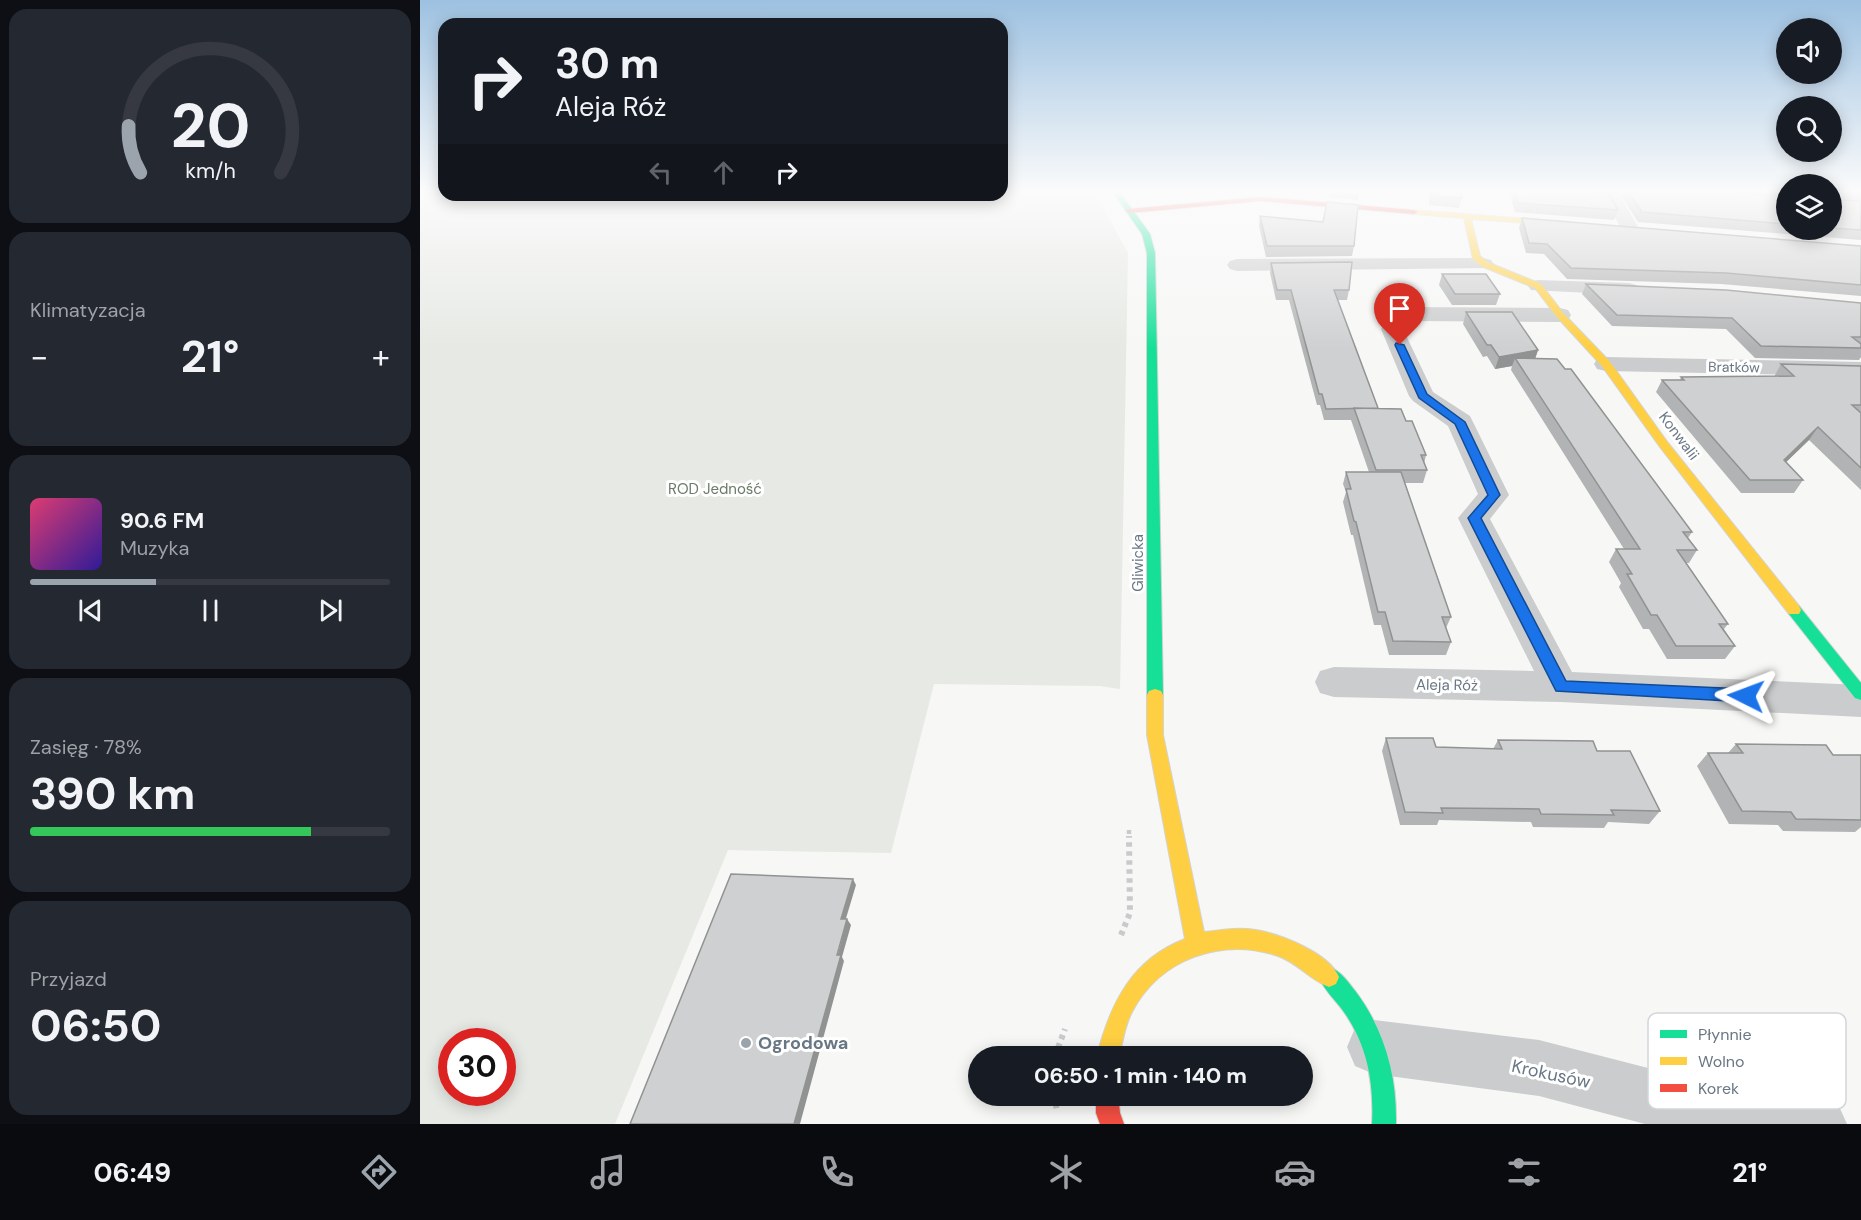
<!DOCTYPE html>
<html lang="pl">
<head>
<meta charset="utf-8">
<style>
  :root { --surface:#171b24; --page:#242831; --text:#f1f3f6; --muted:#9ea1a6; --line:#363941; --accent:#9ba4ac }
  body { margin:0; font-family:"DM Sans",sans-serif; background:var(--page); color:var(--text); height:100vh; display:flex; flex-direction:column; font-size:22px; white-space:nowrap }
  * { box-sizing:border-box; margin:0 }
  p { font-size:20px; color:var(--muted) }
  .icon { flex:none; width:33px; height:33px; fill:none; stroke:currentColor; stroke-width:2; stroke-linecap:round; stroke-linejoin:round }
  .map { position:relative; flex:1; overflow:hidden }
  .panel { display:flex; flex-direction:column; gap:9px; padding:9px; background:#0d0f14; width:420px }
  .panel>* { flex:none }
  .banner { position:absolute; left:18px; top:18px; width:570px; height:183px; border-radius:18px; box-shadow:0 3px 15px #0003; background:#171b24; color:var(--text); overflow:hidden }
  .fabs { position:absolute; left:1356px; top:18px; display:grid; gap:12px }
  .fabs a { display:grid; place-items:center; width:66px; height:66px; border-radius:50%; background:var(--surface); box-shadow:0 3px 15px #0003; font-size:30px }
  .speed { position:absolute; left:18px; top:1028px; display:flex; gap:12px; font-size:30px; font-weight:700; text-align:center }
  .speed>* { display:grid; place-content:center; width:78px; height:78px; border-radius:50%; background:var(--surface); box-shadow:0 3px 15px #0003; line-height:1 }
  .speed .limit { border:9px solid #d22; background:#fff; color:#111 }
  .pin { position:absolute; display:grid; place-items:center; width:51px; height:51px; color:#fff; margin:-62px -26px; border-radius:50% 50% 50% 0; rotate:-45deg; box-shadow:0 0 6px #0007 }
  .pin .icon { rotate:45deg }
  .me { position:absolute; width:66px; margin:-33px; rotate:273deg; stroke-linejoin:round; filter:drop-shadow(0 0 4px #0008) }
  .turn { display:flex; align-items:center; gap:21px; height:126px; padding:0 18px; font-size:27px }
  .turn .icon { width:78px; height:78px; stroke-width:2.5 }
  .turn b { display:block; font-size:42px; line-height:51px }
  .lanes { display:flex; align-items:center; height:57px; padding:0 18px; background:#0003; justify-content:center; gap:30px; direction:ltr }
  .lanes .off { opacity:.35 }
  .big { font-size:45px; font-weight:700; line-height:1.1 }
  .panel .tile { flex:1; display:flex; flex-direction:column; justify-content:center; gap:9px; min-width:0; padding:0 21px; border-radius:18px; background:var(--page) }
  .panel .dial { align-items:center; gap:0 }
  .dial svg { height:156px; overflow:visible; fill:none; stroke:var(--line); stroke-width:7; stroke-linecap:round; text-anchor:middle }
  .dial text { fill:var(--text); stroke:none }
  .song { display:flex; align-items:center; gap:18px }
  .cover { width:72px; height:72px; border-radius:9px; background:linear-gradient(135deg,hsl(340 70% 55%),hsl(250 70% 35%)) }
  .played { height:6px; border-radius:3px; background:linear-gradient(90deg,var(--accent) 35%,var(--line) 35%) }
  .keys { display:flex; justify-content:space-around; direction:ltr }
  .heat { display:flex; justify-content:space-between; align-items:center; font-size:33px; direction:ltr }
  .charge { height:9px; border-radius:4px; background:linear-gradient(90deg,#34c759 78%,var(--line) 0) }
  .trip { position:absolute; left:548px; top:1046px; width:345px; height:60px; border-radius:30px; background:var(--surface); box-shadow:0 3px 15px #0003; font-weight:700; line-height:60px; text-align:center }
  .dock { display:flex; height:96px; justify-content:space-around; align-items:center; background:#090b0e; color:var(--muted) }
  .dock .icon { width:42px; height:42px }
  .dock .active { color:var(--accent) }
  .dock b { font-size:27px; color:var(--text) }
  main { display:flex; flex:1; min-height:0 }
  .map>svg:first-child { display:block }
  .green { fill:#e6e9e4; fill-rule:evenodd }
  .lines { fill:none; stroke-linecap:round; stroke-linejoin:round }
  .fast-casing { stroke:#d3d3d4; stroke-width:2 }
  .slow-casing { stroke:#d3d3d4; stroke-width:2 }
  .jam-casing { stroke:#d3d3d4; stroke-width:2 }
  .path-far1 { stroke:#c9cacb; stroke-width:4.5; stroke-dasharray:4 4; stroke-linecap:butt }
  .path { stroke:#c9cacb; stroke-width:6; stroke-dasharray:4.5 4.5; stroke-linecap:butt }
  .street { fill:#cbcccd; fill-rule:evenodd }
  .fast { fill:#16e098; fill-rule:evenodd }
  .slow { fill:#ffcf43; fill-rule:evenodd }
  .jam { fill:#f24e42; fill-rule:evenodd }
  .wall { fill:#b2b3b4 }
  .shaded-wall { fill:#919292 }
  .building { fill:#cfd0d1; stroke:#919292; stroke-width:1.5 }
  .route { fill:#1a73e8; stroke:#114b97; stroke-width:1.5 }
  .poi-dot { fill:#9ba4ac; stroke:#fff; stroke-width:2 }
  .labels { text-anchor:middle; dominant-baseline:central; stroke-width:6; stroke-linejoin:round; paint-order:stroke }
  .far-street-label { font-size:14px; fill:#697784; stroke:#fff }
  .street-label { font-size:15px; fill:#697784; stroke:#fff }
  .park-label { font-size:15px; fill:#6b7b67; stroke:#fff }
  .near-poi-label { font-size:18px; font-weight:bold; fill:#697784; stroke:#fff; text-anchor:start }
  .near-street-label { font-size:18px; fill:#697784; stroke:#fff }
  .key { fill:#fff; stroke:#d2d6da; stroke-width:1.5 }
  .key-label { font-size:16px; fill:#697784 }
</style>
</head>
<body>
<main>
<section class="panel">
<div class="tile dial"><svg viewBox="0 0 100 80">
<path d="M14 69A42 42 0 1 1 86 69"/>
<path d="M14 69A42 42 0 0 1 8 45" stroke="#9ba4ac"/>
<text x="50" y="56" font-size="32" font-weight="700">20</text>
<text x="50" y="72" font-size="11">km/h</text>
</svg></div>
<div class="tile"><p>Klimatyzacja</p>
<div class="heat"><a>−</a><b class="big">21°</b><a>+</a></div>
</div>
<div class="tile">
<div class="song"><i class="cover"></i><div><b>90.6 FM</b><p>Muzyka</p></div></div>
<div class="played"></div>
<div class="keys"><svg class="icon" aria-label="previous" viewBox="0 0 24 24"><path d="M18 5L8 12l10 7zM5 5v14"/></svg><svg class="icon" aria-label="pause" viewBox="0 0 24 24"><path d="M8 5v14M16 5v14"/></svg><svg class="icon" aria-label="next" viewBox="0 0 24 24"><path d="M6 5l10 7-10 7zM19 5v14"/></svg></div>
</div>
<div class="tile"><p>Zasięg · 78%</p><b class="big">390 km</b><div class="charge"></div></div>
<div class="tile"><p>Przyjazd</p><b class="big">06:50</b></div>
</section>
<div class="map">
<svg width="1441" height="1124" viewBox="0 0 1441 1124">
  <rect width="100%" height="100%" fill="#f7f7f6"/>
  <!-- green -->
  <path class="green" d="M0,191h24v4h558v-4h87l17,22 22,40 -8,436 -20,-3 -166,-2 -43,169 -163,-3 -113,274h-195zM32,1041h50v51h-50z"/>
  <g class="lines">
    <!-- fast casing -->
    <g class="fast-casing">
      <path id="fast" d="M692,191h7l31,43 5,19 8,442 -2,4 -6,2 -6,-2 -2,-4v-442l-5,-19z
        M1374,605l5,1 62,77v17l-6,-2 -66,-84 -2,-4 2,-4z
        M909,967c12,4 19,15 27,25 29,39 41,84 40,132h-24c2,-39 -4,-76 -26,-109 -8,-13 -22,-24 -27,-38l3,-7z"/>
    </g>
    <!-- slow casing -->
    <g class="slow-casing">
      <path id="slow" d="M991,210l159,12v4h-3l-96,-7 9,37 7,6 54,22 22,29 47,49 58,81 131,163 2,4 -2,4h-10l-129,-167 -58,-81 -45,-49 -22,-29 -54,-22 -8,-7 -9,-41 -50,-4h-3z
        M735,689l6,2 2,4v40l41,197c17,-2 34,-5 52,-2 24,4 73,23 83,47l-3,7 -7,3c-19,-7 -31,-24 -51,-31 -55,-19 -118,2 -146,56 -7,13 -9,29 -13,44h-22c13,-52 35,-97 88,-117l-38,-204v-40l2,-4z"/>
    </g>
    <!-- jam casing -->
    <g class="jam-casing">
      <path id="jam" d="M840,197l154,13 4,2 -4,2 -154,-13 -131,12 -4,-2 4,-2z
        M676,1095h22l2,18 4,11h-24l-4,-11z"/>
    </g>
    <!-- path-far1 -->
    <path class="path-far1" d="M709,830v8"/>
    <!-- path -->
    <path class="path" d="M701,935l9,-22 -1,-77
      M635,1056l10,-27
      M634,1095l3,16"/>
    <!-- street -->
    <path class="street" d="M1181,191h16l23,39 -2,4h-14z
      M1064,258l7,2 3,4 -3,4 -254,3 -7,-2 -3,-4 3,-4 7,-2z
      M1118,280l91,3 7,2 4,4 -4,4 -7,2 -98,-5 -3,-4 3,-4z
      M983,307l157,1 8,2 3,5 -3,5 -8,2 -151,-1 -6,8 30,63 37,24 3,6 36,73 -19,24 82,153 289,13v32l-300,-15 -227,-5 -14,-4 -5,-11 5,-11 14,-4 200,4 -76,-153 20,-24 -30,-68 -35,-25 -4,-5 -28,-67 14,-20z
      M1186,357l255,5v14l-255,-5 -9,-2 -3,-5 3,-5z
      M954,1020l165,20 187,48 92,7 20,9 9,20h-202l-106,-28 -165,-22 -19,-8 -8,-19 8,-19z"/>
    <!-- fast -->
    <use href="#fast" class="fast"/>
    <!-- slow -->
    <use href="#slow" class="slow"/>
    <!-- jam -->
    <use href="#jam" class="jam"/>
  </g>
  <!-- wall -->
  <path class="wall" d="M910,191h29l-1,9 -29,-3z
    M1009,191h32l1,7 -3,10 -30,-3z
    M1089,191h61l48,19 -4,10 -99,-8z
    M1198,191h104l64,6v33h46v-39h29v10l-25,-2 25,2v39l-223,-18z
    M1304,191h62v5z
    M840,216l94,30 -2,10 -86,1 -7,-31z
    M1102,218l339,28v50l-140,-12 -154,-5 -23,-25 -18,-1 -7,-25z
    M851,263l78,27 -2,10h-9l40,108 28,13 20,34 -2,9 3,6 -4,13h-18l46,134 -5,11 5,14 -5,13h-57l-8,-30h-7l-21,-90h-2l-8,-33 3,-10 -3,-8 3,-12h23l-18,-52h-27l-4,-15h-3l-28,-105h-13l-6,-27z
    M1022,274l58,20 -4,11h-44l-13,-20z
    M1166,284l275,19v54l-2,3 -104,-2 -29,-29 -114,-3 -30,-32z
    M1046,312l72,38 -3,9 30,10 127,163 -4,6 9,12 -8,13h-3l42,61 -4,5 11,17 -10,13h-58l-18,-30h-6l-24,-42 2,-4 -12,-21 7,-13h8l-113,-179 1,-4 -17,3 -8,-13 -4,1 -20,-33z
    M1361,364l80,2v124l-52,-50 -23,22 17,18 -9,13h-53l-85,-101 6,-12h18l1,-3h93z
    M966,738l50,9 57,2 5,-9 99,11 63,60 -11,13 -41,-2 -4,6 -71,-1 -2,-5 -92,-2 -2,5h-37l-18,-74z
    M1316,744l97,11h28v72l-6,5 -72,-1 -5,-6 -49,-1 -32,-58 11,-13h20z"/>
  <!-- shaded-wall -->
  <path class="shaded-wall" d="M1118,350l-4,12 -19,-4 -3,8 -17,3 4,-12z
    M1398,427l-9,13 -34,33 9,-13z
    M433,879l3,6 -12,40 -3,-6z
    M427,919l4,6 -9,32 2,4 -44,163h-6z"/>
  <!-- building -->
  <path class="building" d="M1011,191h30l1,7 -30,-2z
    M1095,191h55l38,2 10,17 -100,-7z
    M1208,191h94l64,6v27l-144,-12z
    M1412,191h5l-2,7 2,2 24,1v29l-29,-2z
    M907,202l31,3 -4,41h-87l-7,-30 63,6z
    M1102,218l339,28v39l-135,-12 -155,-5 -24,-24 -18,-1z
    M932,262l-3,28h-15l44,118 -52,1 -4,-15h-3l-28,-104h-14l-6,-27z
    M1022,274h44l14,20h-45z
    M1166,284l140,6 135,13v34h-9l9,7v4l-100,-2 -29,-28 -115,-3z
    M1046,312h46l26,38 -39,7 -8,-12h-4z
    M1095,358l42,1 8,10h6l121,163h-9l14,18h-20l51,74h-9l16,22h-59l-19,-31h-6l-24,-41h5l-16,-25h24z
    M1361,364l80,2v39h-9l9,8v55l-43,-41 -34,33 19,20h-53l-88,-100h22l-3,-3 113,-1z
    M934,408l47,1 5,12h6l14,34h-5l6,15h-51z
    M926,472h55l50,145h-9l9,25 -58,-1 -8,-29h-7l-22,-90 -2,-1 -8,-32h5z
    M966,738h47l3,9 66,2 -4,-9 95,1 4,10h33l30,60 -49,-1 3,5 -73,-1 -2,-5 -98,-1 2,5 -38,-1z
    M1316,744l90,1 7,10h28v65l-65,-1 -5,-7 -49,-1 -34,-58h35z
    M311,874l122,5 -12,40h6l-10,36h4l-47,169h-164z"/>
  <!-- sky -->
  <linearGradient id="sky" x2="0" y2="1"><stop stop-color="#9dc1e1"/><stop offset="0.55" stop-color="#fbfbfb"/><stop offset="1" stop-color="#fbfbfb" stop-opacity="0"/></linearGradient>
  <rect width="1441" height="348" fill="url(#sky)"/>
  <!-- route -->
  <path class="route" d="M976,343l8,2 23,49 38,28 35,73 -19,23 85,163 180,8 5,2 3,5 -3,4 -5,2 -190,-11 -88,-173 20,-23 -33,-71 -36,-26 -24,-53z"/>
  <!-- markers -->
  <circle class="poi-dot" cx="326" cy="1043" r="6"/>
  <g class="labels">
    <!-- far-street labels -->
    <g class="far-street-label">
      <text transform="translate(1314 367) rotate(1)">Bratków</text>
    </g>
    <!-- street labels -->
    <g class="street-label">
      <text transform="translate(1259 436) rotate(53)">Konwalii</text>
      <text transform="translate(718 563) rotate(-90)">Gliwicka</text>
      <text transform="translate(1027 685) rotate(1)">Aleja Róż</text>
    </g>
    <!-- park labels -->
    <g class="park-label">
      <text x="295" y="489">ROD Jedność</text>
    </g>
    <!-- near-poi labels -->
    <g class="near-poi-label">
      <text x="338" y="1043">Ogrodowa</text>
    </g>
    <!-- near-street labels -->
    <g class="near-street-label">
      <text transform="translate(1131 1074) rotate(12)">Krokusów</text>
    </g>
  </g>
  <!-- legend -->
  <rect x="1228" y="1013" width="198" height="96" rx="9" class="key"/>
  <rect x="1240" y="1030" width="27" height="8" fill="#16e098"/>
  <rect x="1240" y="1057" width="27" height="8" fill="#ffcf43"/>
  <rect x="1240" y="1084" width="27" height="8" fill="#f24e42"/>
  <g class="key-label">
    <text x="1278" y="1040">Płynnie</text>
    <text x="1278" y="1067">Wolno</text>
    <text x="1278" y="1094">Korek</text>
  </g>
</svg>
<div class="fabs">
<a><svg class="icon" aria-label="sound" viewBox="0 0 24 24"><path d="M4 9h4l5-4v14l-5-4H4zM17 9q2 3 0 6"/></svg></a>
<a><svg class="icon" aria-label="search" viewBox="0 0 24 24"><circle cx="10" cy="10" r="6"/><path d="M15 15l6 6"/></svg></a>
<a><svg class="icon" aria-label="layers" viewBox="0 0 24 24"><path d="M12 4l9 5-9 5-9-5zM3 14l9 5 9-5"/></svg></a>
</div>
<div class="speed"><div class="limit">30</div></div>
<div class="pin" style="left:980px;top:345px;background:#d93025"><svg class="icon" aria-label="arrive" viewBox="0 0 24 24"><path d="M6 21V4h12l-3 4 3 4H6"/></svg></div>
<svg class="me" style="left:1326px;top:696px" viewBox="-20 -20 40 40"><path d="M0-17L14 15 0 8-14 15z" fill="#1a73e8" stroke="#fff" stroke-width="4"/></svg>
<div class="trip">06:50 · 1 min · 140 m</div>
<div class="banner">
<div class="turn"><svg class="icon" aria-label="right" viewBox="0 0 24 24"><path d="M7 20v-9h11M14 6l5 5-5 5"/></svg><div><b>30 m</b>Aleja Róż</div></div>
<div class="lanes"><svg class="icon off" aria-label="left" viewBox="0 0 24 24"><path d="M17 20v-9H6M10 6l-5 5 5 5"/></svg><svg class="icon off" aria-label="ahead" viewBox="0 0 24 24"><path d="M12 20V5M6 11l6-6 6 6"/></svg><svg class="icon" aria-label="right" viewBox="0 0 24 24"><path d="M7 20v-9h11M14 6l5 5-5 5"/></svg></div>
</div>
</div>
</main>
<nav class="dock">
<b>06:49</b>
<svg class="icon active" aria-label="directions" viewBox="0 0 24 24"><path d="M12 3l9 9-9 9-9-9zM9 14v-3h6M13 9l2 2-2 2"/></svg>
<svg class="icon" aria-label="music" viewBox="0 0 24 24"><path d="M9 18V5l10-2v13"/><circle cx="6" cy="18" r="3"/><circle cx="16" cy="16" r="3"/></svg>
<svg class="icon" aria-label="phone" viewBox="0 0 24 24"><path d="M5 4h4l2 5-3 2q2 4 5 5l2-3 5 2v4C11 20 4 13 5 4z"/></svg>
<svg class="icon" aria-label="climate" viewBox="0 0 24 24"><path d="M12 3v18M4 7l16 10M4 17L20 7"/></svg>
<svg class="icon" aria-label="car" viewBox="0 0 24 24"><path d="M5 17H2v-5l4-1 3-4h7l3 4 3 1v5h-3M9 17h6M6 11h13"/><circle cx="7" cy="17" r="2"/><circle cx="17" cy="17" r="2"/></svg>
<svg class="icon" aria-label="filters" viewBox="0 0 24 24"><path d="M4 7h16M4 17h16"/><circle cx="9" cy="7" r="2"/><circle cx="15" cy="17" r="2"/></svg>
<b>21°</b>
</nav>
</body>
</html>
